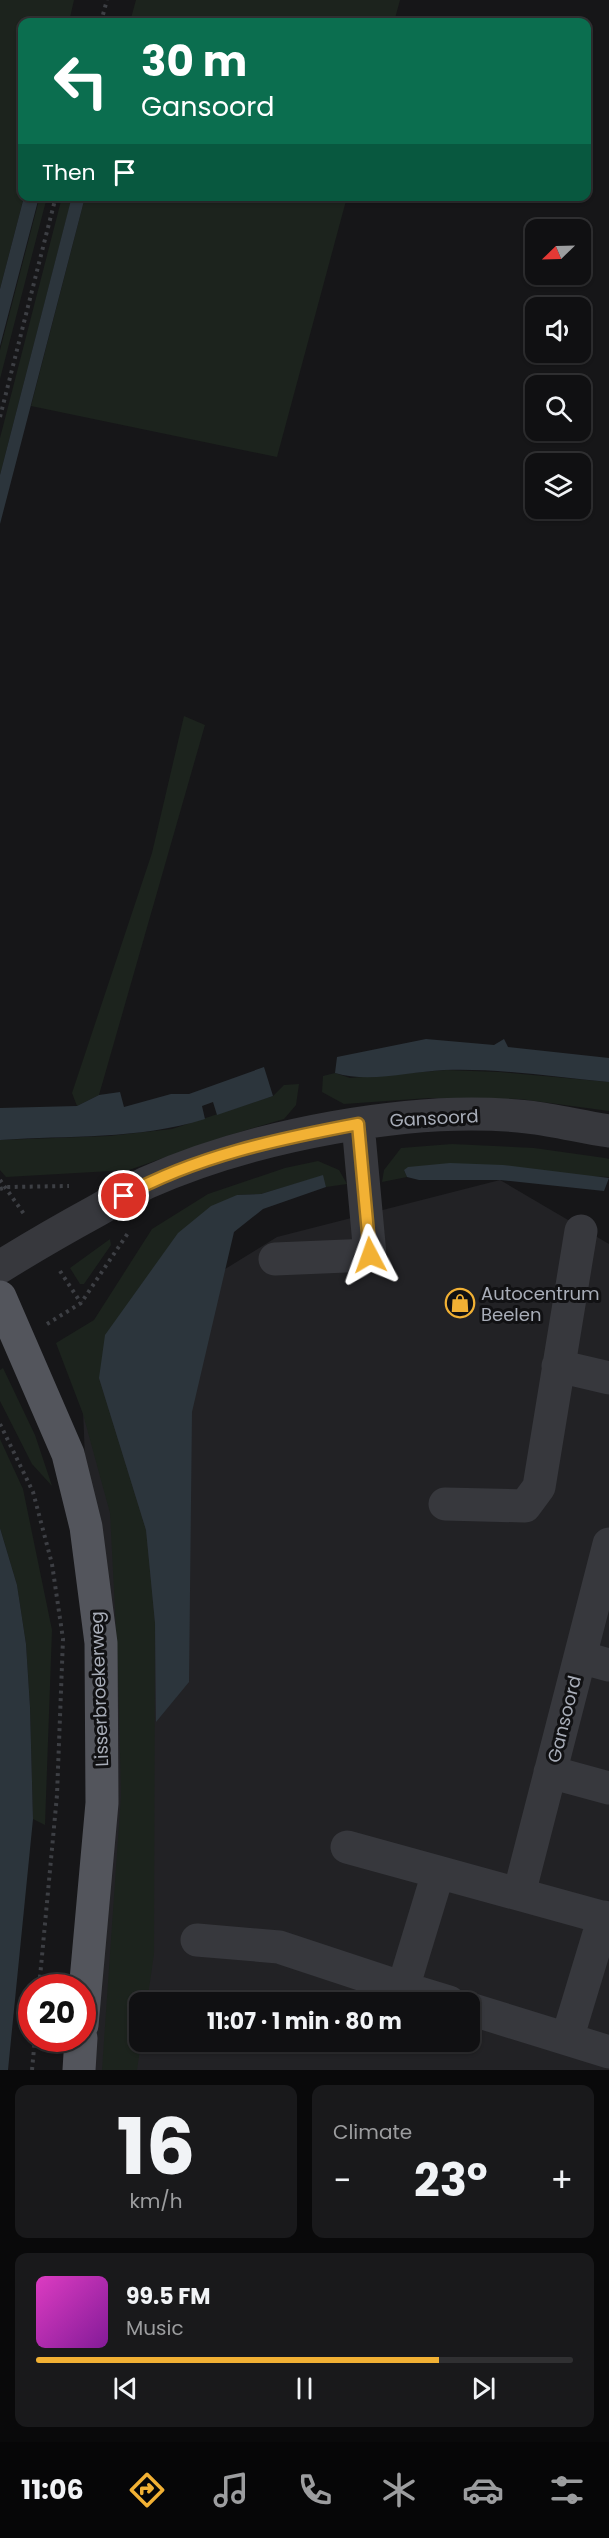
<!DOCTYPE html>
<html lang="en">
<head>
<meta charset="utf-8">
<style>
  :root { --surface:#101012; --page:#19191b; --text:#f1f3f6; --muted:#9c9d9f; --line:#303032; --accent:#f2b134 }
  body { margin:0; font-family:Poppins,sans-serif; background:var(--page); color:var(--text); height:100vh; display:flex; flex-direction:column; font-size:22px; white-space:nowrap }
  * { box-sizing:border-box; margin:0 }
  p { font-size:20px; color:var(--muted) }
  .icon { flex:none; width:33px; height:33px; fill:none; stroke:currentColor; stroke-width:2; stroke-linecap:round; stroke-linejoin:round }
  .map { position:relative; height:2070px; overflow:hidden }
  .drawer { display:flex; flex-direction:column; gap:15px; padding:15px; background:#09090a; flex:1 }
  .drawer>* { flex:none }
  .guide { position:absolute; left:18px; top:18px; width:573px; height:183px; border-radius:12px; box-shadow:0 2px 4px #0004,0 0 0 2px var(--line); background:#0b6e4f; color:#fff; overflow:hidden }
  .needle { width:39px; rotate:247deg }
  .controls { position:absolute; left:525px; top:219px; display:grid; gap:12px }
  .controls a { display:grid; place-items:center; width:66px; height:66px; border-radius:12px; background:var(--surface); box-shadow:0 2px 4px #0004,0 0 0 2px var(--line); font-size:30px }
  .speed { position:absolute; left:18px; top:1974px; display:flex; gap:12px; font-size:30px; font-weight:700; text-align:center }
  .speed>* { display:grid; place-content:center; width:78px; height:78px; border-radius:50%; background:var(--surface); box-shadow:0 2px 4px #0004,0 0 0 2px var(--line); line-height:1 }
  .speed .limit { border:9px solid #d22; background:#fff; color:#111 }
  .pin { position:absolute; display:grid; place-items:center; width:51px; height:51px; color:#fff; margin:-26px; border:3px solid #fff; border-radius:50%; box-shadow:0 2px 6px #0007 }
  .me { position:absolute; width:66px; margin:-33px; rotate:356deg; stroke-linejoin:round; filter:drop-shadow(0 0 4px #0008) }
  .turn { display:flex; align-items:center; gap:21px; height:126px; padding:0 24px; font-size:27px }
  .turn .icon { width:78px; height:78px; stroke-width:2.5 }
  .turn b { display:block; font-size:42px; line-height:51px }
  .then { display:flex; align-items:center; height:57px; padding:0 24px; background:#0003; gap:12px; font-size:22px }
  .big { font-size:45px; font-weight:700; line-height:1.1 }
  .drawer .card { flex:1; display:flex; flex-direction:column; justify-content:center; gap:9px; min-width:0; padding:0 21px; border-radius:12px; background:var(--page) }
  .drawer .dial { align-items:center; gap:0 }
  .dial b { font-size:78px; line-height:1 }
  .song { display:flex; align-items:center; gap:18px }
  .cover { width:72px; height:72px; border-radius:9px; background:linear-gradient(135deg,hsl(310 70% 55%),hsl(290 70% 35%)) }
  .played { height:6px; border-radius:3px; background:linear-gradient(90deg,var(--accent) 75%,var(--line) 75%) }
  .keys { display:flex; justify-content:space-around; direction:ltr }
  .heat { display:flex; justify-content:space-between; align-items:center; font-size:33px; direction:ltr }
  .drawer .tiles { flex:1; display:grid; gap:15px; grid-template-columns:1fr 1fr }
  .card:last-child { grid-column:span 2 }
  .trip { position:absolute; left:129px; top:1992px; width:351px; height:60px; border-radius:12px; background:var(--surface); box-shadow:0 2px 4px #0004,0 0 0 2px var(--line); font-weight:700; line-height:60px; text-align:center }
  .dock { display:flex; height:96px; justify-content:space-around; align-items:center; background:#060607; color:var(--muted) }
  .dock .icon { width:42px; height:42px }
  .dock .on { color:var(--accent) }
  .dock b { font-size:27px; color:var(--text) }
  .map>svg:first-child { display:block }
  .built { fill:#222225; fill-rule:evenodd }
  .green { fill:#1c231d }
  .water { fill:#2c353c }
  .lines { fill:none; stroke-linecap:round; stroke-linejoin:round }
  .path { stroke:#3d3f44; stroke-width:4; stroke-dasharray:3 4.5; stroke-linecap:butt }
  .minor { stroke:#37383d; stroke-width:33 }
  .major { stroke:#53555c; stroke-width:33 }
  .route-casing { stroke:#9d7322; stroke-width:15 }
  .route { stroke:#f2b134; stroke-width:10 }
  .labels { text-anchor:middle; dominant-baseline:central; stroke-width:6; stroke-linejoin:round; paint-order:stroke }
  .street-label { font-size:18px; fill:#a8adb8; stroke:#111113 }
  .poi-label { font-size:18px; fill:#a8adb8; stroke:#111113; text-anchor:start }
</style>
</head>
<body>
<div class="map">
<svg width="609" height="2070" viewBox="0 0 609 2070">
  <rect width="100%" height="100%" fill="#161618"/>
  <!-- built -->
  <path class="built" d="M500,1180l109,64v826h-517l12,-129 -23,-583 196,-121zM140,2002h330v40h-330z"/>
  <!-- green -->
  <path class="green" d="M0,0h74l-5,22h-47l2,175 -24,92z
    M136,0h264l-6,22h-264z
    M40,196l7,1 -47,182v-29z
    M62,197h10l-72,278v-37z
    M85,197h262l-70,260 -246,-51z
    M184,716l21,9 -106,370 -22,11 -5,-13 80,-240z
    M446,1070l53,2 110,10v29l-89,-12 -91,-1 -85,6 -22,-12 1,-16 12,-3 15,5z
    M299,1084l-3,21 -12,14 -61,18 -94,33 -123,7 -6,-7v-30l109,-4 63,-7 101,-33 11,-11z
    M452,1144l82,4 71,10 4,1v18l-205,-7 3,7 -25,5 2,-12 17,-22z
    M318,1161l21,9 8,14 -21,3 -4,-11 -61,18 -24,1 -138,183 47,152 9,93 -1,331 -7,48h-7l1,40 -4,28h-35l19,-275 -3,-128 -8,-154 -27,-99 -27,-71 38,-23 58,-91 56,-35 77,-26z
    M110,1239l1,6 -27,39h-4l-10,-16z
    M3,1368l32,67 17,51 -20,-22 -32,-63v-31z
    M0,1439l23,50 29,141 -7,195 -12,-6 -3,-112 -4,-63 -9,-59 -17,-57z"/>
  <!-- water -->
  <path class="water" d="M72,196l13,1 -85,327v-49z
    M24,197h15l-39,149v-57z
    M426,1039l68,6 10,-6 4,8 101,11v24c-54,-5 -110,-14 -165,-12 -35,2 -75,13 -109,3l2,-16z
    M264,1067l9,29 -56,19 -4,-13 -11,4 3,13c-68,21 -135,16 -205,21v-32l77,-2 22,-11 21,-3 4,15 47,-13h18z
    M450,1163l53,2 106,13 -5,13 -104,-11h-81l-12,-3 -3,-7 4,-3z
    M323,1175l3,12 -63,22 -29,23 -42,180 -3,270 -33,40 -1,-99 -9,-93 -47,-152 6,-43 73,-102 33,-27 26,-11 24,-1z
    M0,1528l17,57 9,59 4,63 3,112 -25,251h-8z"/>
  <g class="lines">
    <!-- path -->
    <path class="path" d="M101,22l6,-22
      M0,417l56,-221
      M0,1180l24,34
      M0,1189l7,-2 62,-1
      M60,1271l21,32
      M47,1324l34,-21 47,-70
      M0,1424l33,68 19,72 11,75 -6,156 -18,193
      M32,2070l3,-32"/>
    <!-- minor -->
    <path class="minor" d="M275,1259l95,-4 -12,-131
      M0,1267c32,-20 65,-39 98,-57 16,-9 32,-19 48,-27 105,-47 268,-79 382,-66 27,3 54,10 81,14
      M558,1366l51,12
      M445,1504l80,2 14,-19 42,-256
      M580,1657l29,8
      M550,1772l59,16
      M347,1847l262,72
      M438,1873l-35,115 46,14
      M519,1894l90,-350
      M197,1940l82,7 124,41
      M470,2009l97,30 37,-122
      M567,2039l42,13"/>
    <!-- major -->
    <path class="major" d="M0,1297l68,157 18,73 15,116 1,160 -20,222
      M79,2070l2,-32"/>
  </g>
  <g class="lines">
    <!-- route casing -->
    <g class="route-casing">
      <path id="route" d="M124,1196c72,-40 154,-57 234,-72l12,131"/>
    </g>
    <!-- route -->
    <use href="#route" class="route"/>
  </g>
  <!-- icons -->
  <defs>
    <g id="shop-ring" transform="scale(1.5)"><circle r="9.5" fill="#111113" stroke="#f2b134" stroke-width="1.5"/><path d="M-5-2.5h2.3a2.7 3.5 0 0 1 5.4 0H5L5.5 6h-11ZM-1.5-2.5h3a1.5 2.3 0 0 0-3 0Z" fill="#f2b134"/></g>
  </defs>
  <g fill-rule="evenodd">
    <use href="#shop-ring" x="460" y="1303"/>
  </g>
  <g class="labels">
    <!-- street labels -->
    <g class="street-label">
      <text transform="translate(434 1118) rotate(-3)">Gansoord</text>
      <text transform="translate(99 1689) rotate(-92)">Lisserbroekerweg</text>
      <text transform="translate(564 1719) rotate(-76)">Gansoord</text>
    </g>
    <!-- poi labels -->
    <g class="poi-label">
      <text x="481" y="1293">Autocentrum<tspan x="481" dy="21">Beelen</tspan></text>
    </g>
  </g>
</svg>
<div class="controls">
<a><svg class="needle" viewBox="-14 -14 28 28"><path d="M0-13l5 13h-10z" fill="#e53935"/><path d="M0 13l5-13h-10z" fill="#9c9d9f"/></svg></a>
<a><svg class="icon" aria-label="sound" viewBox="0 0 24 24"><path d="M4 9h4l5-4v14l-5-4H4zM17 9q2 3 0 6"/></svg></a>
<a><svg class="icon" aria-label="search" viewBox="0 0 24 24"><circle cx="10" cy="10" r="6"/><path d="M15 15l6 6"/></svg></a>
<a><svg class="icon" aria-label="layers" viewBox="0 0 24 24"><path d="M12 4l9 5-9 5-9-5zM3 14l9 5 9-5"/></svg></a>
</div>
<div class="speed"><div class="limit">20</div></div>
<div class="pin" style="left:124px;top:1196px;background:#d93025"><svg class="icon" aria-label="arrive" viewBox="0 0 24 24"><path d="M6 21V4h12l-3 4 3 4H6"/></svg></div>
<svg class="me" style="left:370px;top:1255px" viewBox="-20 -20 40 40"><path d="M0-17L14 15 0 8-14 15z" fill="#f2b134" stroke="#fff" stroke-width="4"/></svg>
<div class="trip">11:07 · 1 min · 80 m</div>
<div class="guide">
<div class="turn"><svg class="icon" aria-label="left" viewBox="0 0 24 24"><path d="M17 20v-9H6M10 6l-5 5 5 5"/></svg><div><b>30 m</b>Gansoord</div></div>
<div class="then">Then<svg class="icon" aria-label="arrive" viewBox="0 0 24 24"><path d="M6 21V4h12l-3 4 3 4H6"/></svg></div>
</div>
</div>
<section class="drawer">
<div class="tiles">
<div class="card dial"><b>16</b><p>km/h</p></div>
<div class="card"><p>Climate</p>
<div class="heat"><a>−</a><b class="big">23°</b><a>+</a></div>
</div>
<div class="card">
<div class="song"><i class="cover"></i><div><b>99.5 FM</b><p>Music</p></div></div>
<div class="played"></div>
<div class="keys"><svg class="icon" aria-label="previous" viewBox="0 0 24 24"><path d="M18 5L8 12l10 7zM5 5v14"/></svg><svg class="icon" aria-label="pause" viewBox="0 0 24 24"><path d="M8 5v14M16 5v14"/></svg><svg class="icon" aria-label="next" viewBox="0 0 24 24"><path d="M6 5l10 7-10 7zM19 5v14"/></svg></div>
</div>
</div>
</section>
<nav class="dock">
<b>11:06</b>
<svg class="icon on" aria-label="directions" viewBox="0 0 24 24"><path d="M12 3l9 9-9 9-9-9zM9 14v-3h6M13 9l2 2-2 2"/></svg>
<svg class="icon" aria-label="music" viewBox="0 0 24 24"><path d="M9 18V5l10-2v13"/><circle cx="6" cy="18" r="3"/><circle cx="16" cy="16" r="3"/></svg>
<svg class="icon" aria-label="phone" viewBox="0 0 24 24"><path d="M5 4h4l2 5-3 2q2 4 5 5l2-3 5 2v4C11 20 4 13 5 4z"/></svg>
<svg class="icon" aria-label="climate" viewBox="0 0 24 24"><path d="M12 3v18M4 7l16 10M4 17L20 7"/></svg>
<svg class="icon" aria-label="car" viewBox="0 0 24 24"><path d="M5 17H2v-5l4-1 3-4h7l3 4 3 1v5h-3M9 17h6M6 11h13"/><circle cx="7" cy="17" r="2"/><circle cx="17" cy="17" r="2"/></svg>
<svg class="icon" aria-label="filters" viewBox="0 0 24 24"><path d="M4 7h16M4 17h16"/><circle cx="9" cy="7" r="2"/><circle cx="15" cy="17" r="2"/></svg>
</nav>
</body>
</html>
